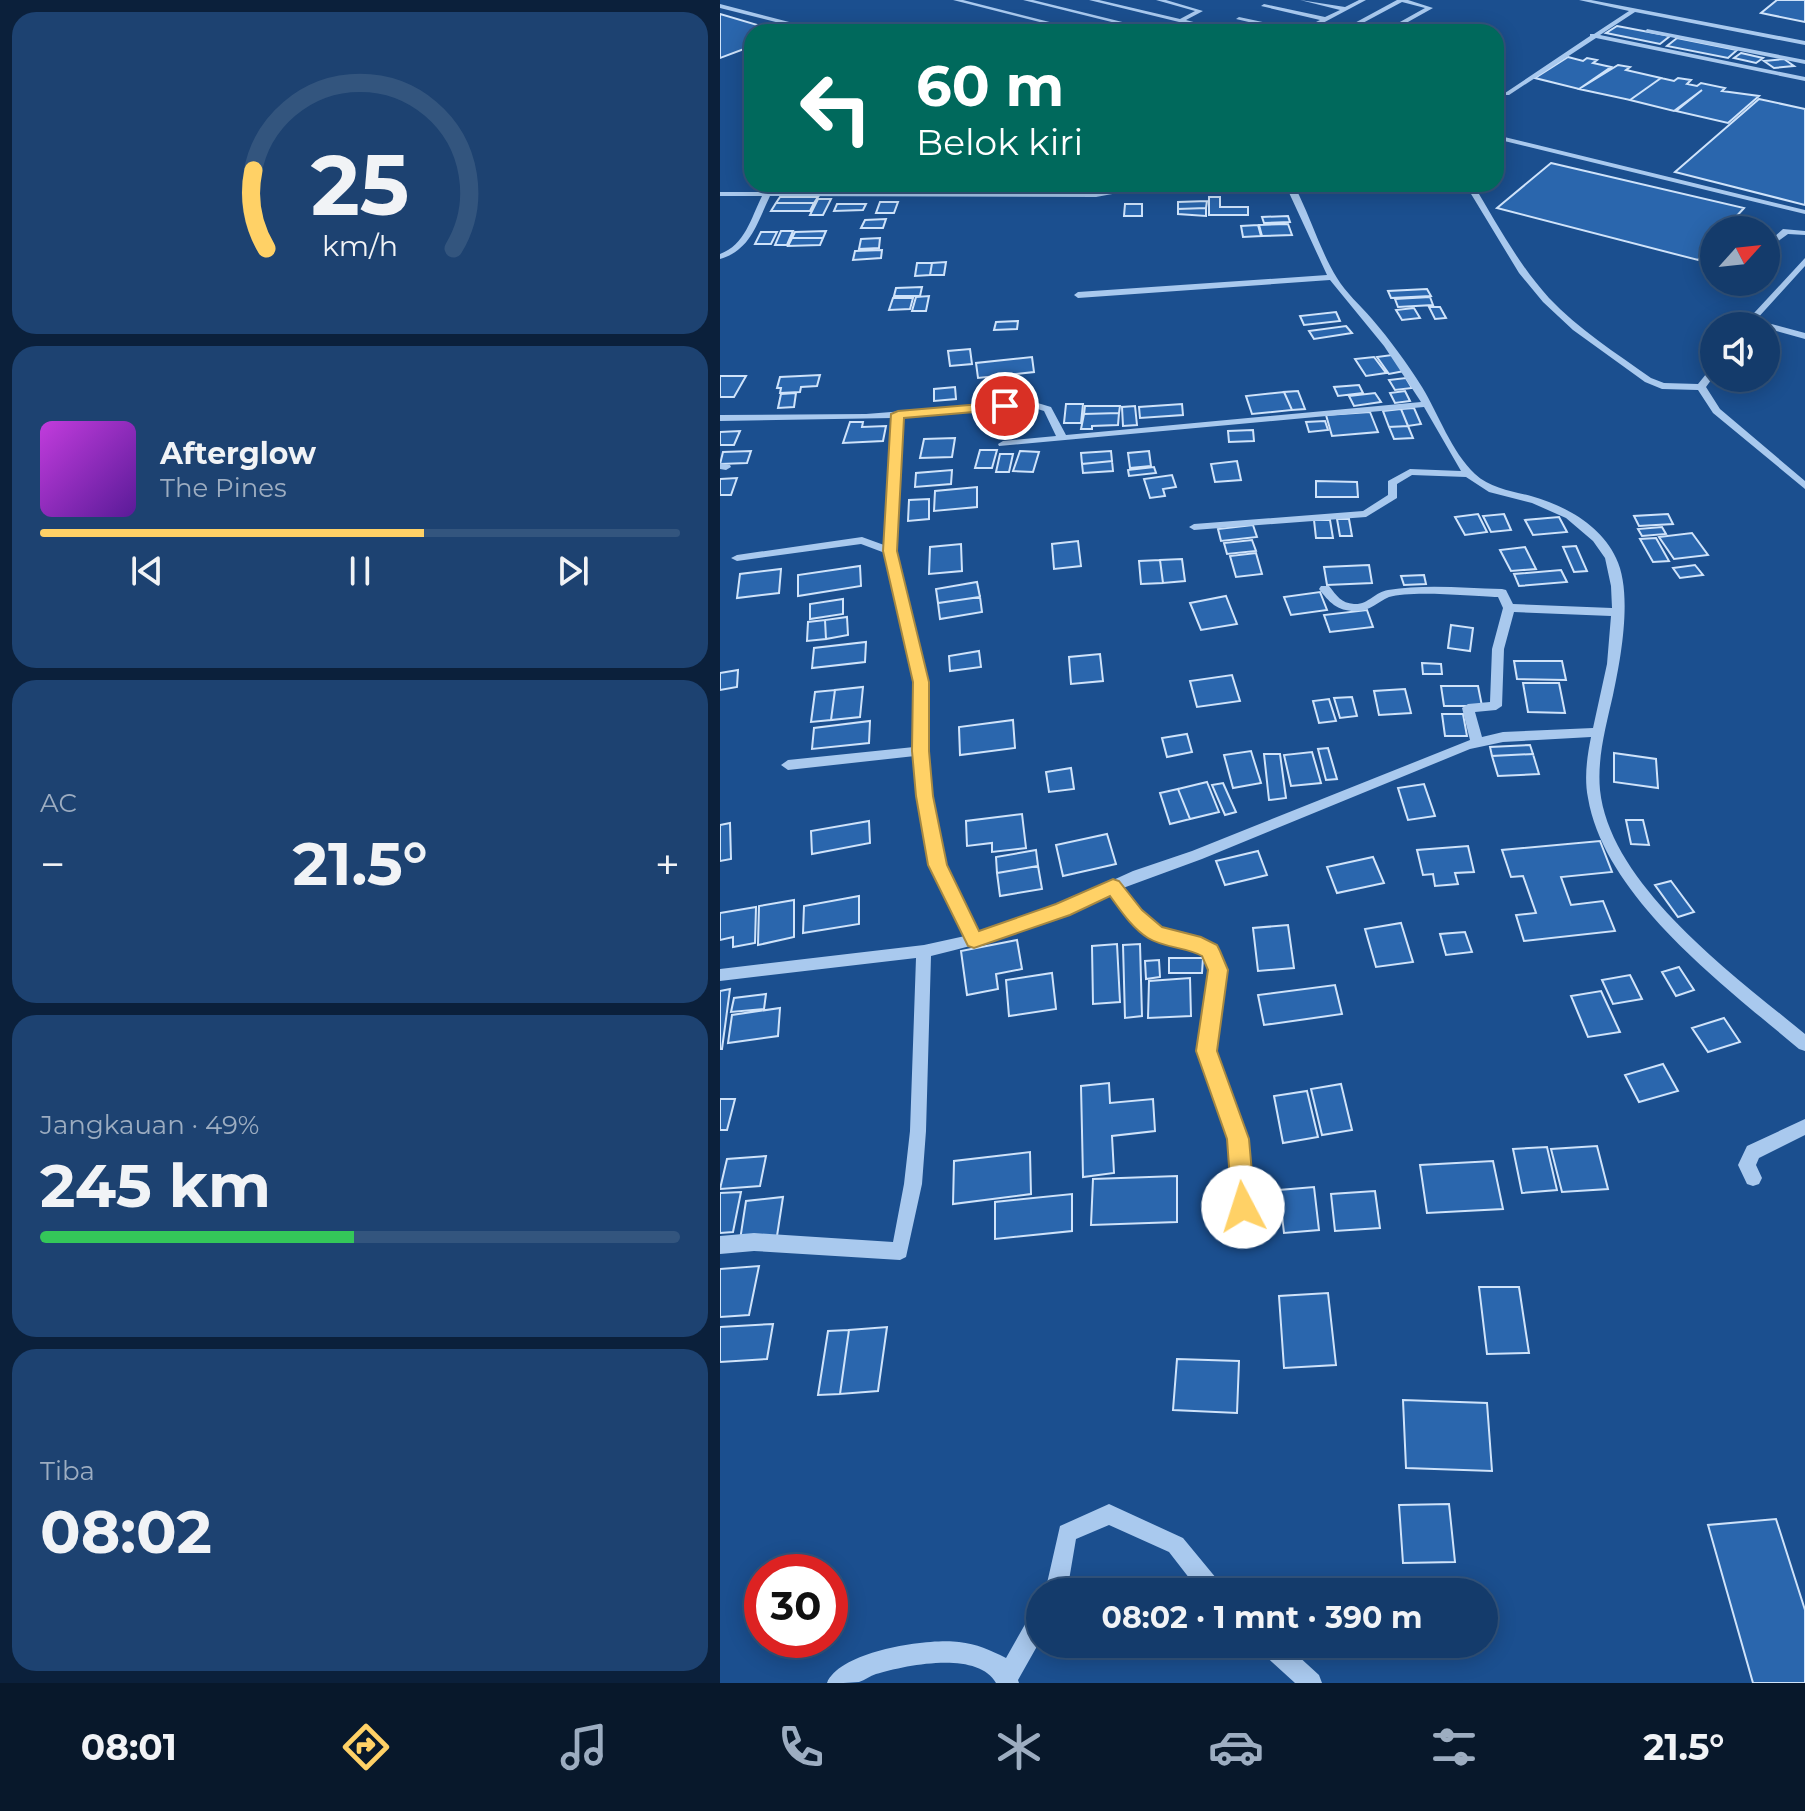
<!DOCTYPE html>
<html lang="id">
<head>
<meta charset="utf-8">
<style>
  :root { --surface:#143b6b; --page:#1d4271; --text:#f1f3f6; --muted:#9dadc1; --line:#33557e; --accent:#ffd166 }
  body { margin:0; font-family:Montserrat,sans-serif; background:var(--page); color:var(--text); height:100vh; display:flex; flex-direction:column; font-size:30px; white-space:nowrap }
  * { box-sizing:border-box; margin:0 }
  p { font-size:26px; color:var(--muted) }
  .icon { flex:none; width:44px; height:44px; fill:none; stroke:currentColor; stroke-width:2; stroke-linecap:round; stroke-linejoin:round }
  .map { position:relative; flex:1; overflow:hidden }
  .details { display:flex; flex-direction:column; gap:12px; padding:12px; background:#0b203b; width:720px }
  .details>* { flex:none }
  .banner { position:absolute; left:24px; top:24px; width:760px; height:168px; border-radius:24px; box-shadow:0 4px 20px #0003,0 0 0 2px var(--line); background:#00695c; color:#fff; overflow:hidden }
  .needle { width:52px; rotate:63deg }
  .buttons { position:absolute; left:980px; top:216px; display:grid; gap:16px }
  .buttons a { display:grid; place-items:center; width:80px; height:80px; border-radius:50%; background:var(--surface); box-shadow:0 4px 20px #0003,0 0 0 2px var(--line); font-size:40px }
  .speed { position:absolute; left:24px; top:1554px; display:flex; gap:16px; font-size:40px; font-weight:700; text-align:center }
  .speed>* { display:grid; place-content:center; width:104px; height:104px; border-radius:50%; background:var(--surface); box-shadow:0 4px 20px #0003,0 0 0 2px var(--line); line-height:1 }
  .speed .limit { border:12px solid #d22; background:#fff; color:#111 }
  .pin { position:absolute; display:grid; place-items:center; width:68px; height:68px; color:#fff; margin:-34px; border:4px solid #fff; border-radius:50%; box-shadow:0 2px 8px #0007 }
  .me { position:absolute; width:88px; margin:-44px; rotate:355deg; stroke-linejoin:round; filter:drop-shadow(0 0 6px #0008) }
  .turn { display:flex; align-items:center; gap:28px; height:168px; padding:0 40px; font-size:36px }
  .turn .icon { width:104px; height:104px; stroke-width:2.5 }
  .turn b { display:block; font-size:56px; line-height:68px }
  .big { font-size:60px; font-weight:700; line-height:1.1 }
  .details .card { flex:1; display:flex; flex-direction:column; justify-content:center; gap:12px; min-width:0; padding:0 28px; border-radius:24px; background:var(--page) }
  .details .dial { align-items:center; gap:0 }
  .dial svg { height:208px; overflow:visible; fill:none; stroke:var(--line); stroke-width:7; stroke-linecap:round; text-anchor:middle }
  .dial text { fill:var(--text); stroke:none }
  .song { display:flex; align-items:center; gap:24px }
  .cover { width:96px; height:96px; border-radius:12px; background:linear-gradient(135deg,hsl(290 70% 55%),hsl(270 70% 35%)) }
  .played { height:8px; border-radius:4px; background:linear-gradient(90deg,var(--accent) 60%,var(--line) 60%) }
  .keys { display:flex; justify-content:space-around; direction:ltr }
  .heat { display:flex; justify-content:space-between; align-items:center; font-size:44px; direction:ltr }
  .charge { height:12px; border-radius:6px; background:linear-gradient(90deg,#34c759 49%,var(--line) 0) }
  .trip { position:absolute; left:306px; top:1578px; width:472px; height:80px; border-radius:40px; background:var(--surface); box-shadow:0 4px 20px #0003,0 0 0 2px var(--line); font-weight:700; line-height:80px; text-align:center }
  .tabs { display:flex; height:128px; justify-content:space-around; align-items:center; background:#08182b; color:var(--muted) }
  .tabs .icon { width:56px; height:56px }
  .tabs .active { color:var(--accent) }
  .tabs b { font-size:36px; color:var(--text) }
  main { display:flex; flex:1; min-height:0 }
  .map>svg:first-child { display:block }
  .building { fill:#2a66ad; stroke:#cfe3fa; stroke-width:2 }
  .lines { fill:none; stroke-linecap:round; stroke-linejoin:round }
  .minor { fill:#a9c9ee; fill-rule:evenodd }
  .route { fill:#ffd166; stroke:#a68842; stroke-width:2 }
</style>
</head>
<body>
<main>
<section class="details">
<div class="card dial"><svg viewBox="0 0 100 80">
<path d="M14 69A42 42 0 1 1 86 69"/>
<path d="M14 69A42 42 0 0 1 9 39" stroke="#ffd166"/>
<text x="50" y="56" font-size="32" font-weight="700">25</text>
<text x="50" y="72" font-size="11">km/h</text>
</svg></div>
<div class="card">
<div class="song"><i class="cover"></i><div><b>Afterglow</b><p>The Pines</p></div></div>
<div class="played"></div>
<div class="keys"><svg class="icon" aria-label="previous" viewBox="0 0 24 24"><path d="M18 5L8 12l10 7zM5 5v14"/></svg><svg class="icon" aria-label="pause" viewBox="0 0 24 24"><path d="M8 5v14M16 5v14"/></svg><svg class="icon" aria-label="next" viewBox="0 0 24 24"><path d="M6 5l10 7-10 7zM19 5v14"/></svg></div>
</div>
<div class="card"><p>AC</p>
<div class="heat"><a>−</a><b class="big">21.5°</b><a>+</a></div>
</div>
<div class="card"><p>Jangkauan · 49%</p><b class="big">245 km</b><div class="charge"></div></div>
<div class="card"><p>Tiba</p><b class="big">08:02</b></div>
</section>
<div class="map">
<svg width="1085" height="1683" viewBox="0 0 1085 1683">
  <rect width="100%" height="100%" fill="#1b4f8f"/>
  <!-- building -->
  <path class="building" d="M1057,0h28v22l-44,-9z
    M0,14l61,18h-29v14l-32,12z
    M897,26l53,10 -10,8 -54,-11z
    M957,38l60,12 -9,8 -61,-12z
    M1021,53l22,5 -7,5 -22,-5z
    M848,57l15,4 4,-3 10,2 -4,3 18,4 -32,22 -44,-11z
    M1064,59l10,7 -20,2 -10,-7z
    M898,65l12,2 -4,3 35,8 -31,22 -51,-11z
    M941,78l13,3 4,-3 13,2 -4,4 10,2 4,-3 24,5 -3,3 37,5 -31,27 -52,-12 26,-21 -28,21 -44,-11z
    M1039,99l46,10v96l-130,-33z
    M831,163l193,45 -20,22h-10v12l-16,18 -201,-52z
    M77,184h22l-4,8h-8l-13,-1z
    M60,197h38l-4,6h-38z
    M489,197h11v10h28v8h-39z
    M98,199h13l-8,16h-13z
    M487,201l-1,7 -28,1v-7z
    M160,202h18l-4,11h-18z
    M56,203h38l-4,8h-39z
    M117,204h29l-3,6 -29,1z
    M405,204h17v12h-18z
    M486,208v8l-28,-2v-5z
    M568,216l2,6 -26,1 -2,-6z
    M166,219l-3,9h-22l4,-8z
    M568,224l4,11 -30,1 -3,-11z
    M538,225l3,11 -18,1 -2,-11z
    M61,231h12l-6,14h-12z
    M106,231l-3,7h-31l3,-6z
    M41,232h16l-6,12h-16z
    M72,238h31l-3,7 -32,1z
    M160,238l-1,10 -20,1 2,-10z
    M162,250l-1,8 -28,2 2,-9z
    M226,262l-2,13h-14l2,-12z
    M197,263h15l-2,12 -15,1z
    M202,287l-2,9h-26l2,-8z
    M707,289l4,7 -40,2 -3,-7z
    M209,296l-3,15h-14l4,-14z
    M710,297l3,8 -35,2 -3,-8z
    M173,298h20l-3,11 -21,1z
    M709,307h11l6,11 -11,1z
    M694,308l6,10 -18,2 -6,-10z
    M616,312l4,9 -36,4 -4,-9z
    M298,321l-1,8 -23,1 2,-8z
    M626,326l6,7 -38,6 -5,-8z
    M250,349l2,15 -22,2 -2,-15z
    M672,355l12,16 -15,3 -12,-17z
    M312,357l2,15 -56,6 -2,-15z
    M654,357l12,16 -20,3 -11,-17z
    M100,375l-3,11 -16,1 -1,5 -20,1 1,-5h-4l3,-11z
    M0,376h26l-12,21h-14z
    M686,378l6,10 -17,2 -6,-10z
    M639,385l4,8 -25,3 -4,-9z
    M235,387l1,12 -22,2v-12z
    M578,391l7,18 -13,1 -8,-18z
    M685,391l5,10 -15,2 -5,-10z
    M564,392l8,18 -40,4 -6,-18z
    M76,393l-2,14 -16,1 3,-14z
    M655,393l6,9 -27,4 -5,-10z
    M346,404h17l-2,19h-17z
    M462,404l1,11 -43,3 -1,-11z
    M365,406h35l-1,7 -35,1z
    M415,406l2,19 -14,1 -1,-19z
    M694,408l7,16 -13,2 -7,-17z
    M681,409l7,17 -19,1 -6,-16z
    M650,412l8,20 -46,4 -6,-21z
    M399,413l-1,12 -26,1v3h-11l3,-15z
    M605,421l3,9 -19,2 -3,-10z
    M130,422h13l-1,5 24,-1 -3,15 -40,2z
    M688,426l5,12 -19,1 -5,-12z
    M533,430l1,11 -25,1 -1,-11z
    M20,431l-6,14h-14v-13z
    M235,438l-3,19 -32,1 4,-19z
    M260,450h17l-5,18h-17z
    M31,451l-4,12 -27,1 3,-12z
    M300,451l19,1 -6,20 -20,-1z
    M391,451l1,10 -30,3 -1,-11z
    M429,451l2,15 -21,2 -2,-15z
    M280,454h13l-4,18h-13z
    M392,461l1,10 -30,2 -1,-9z
    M517,461l4,19 -26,2 -4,-18z
    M434,467l2,6 -27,3 -1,-6z
    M232,470l-1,14 -36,3 1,-14z
    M452,475l4,12 -13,2 2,7 -15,2 -6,-19z
    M17,478l-6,17h-11v-16z
    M596,481l41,1 1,15h-42z
    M257,487v20l-43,4 1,-20z
    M209,499v20l-21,2 1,-21z
    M758,514l9,18 -22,3 -10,-18z
    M784,514l7,16 -20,2 -8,-16z
    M948,514l5,10 -34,2 -5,-10z
    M839,517l8,15 -34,3 -8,-15z
    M617,519h12l3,17h-12z
    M594,520h16l3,18h-17z
    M533,525l4,12 -36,4 -3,-12z
    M942,527l4,7 -24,2 -4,-7z
    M972,533l16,22 -34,4 -15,-22z
    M936,538l13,23 -16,1 -13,-23z
    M532,540l4,11 -29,3 -3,-11z
    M358,541l3,25 -27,3 -2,-25z
    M241,544l1,27 -33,3 1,-27z
    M856,546l11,25 -13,1 -11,-25z
    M805,547l11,22 -25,2 -11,-21z
    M536,553l6,21 -26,3 -6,-21z
    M462,559l3,22 -22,2 -3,-23z
    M440,560l3,23 -22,1 -2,-23z
    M649,565l3,18 -45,2 -3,-18z
    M975,565l8,10 -23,3 -7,-10z
    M140,566l1,20 -63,10v-21z
    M61,569l-2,24 -42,5 3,-24z
    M841,570l6,12 -48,4 -5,-12z
    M704,575l2,9 -22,1 -3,-9z
    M257,582l3,15 -42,6 -2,-14z
    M600,592l7,18 -36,5 -7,-18z
    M506,596l11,28 -36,6 -11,-27z
    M260,597l2,15 -42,7 -2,-16z
    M123,599v15l-33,5v-15z
    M647,610l6,17 -43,5 -6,-17z
    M127,617l1,18 -22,4 -1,-19z
    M105,620l1,19 -19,2 1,-19z
    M731,625l22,3 -3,23 -22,-3z
    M146,642l-1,20 -53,6 2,-20z
    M259,651l2,16 -31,4 -1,-15z
    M380,654l3,27 -32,3 -2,-27z
    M794,661h48l4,19 -49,-1z
    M702,663l19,1 1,10h-19z
    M18,670l-1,17 -17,3v-17z
    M512,675l8,26 -43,6 -7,-26z
    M803,683h36l6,30 -37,-1z
    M721,686h37l4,20h-38z
    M143,687l-3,30 -29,3 4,-30z
    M685,689l6,24 -32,2 -5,-24z
    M115,690l-4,30 -20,2 4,-30z
    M632,697l5,19 -17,2 -6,-20z
    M609,699l7,22 -17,2 -6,-22z
    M722,714h21l4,22h-22z
    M293,720l2,28 -55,7 -1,-28z
    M150,721l-1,22 -57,6 2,-21z
    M467,734l5,18 -25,5 -5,-19z
    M810,745l3,9 -41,2 -2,-9z
    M608,748l9,31 -11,1 -8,-31z
    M531,751l10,32 -28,5 -9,-33z
    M592,752l9,31 -30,3 -7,-31z
    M894,753l42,6 2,29 -44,-6z
    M544,754h16l6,44 -17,2z
    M813,754l6,20 -41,2 -6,-20z
    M351,768l3,21 -25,3 -3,-20z
    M487,782l12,30 -29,7 -12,-30z
    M503,783l13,29 -11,3 -13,-30z
    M704,784l11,32 -27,4 -10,-32z
    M458,789l12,30 -20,5 -10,-31z
    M302,814l4,34 -34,4v-9l-25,3 -1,-25z
    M906,820h17l6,25 -18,-1z
    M149,821l1,22 -58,11 -1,-23z
    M10,823l1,36 -11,2v-36z
    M387,834l9,30 -53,12 -7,-31z
    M880,841l12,31 -51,5 10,28 32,-4 12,30 -91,10 -8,-26 20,-2 -13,-37 -12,1 -9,-27z
    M748,846l6,26 -19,1 3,11 -23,2 -2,-12 -10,1 -6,-25z
    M316,850l2,16 -41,7 -1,-16z
    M538,851l9,24 -42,10 -9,-24z
    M653,857l11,26 -47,10 -10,-26z
    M318,866l4,23 -42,7 -3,-23z
    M951,881l23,31 -16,5 -23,-32z
    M139,896v28l-56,9 1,-27z
    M74,900v37l-36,8 1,-39z
    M36,907l-1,36 -22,4v-10l-13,3v-27z
    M681,923l12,39 -37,5 -11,-38z
    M568,925l6,43 -36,3 -5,-43z
    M745,932l7,20 -26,3 -6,-21z
    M297,940l5,29 -26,5 2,15 -31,6 -6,-44z
    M397,944l3,58 -27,2 -1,-58z
    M420,944l2,72 -17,2 -2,-73z
    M449,958h34l-1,15h-33z
    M439,960l1,17 -14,2 -1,-18z
    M959,967l15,23 -18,6 -14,-24z
    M332,973l4,36 -47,7 -3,-36z
    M910,975l12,24 -29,5 -11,-24z
    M470,978l1,38 -43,2 1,-37z
    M615,985l7,29 -78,11 -6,-30z
    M10,989l-8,60h-2v-58z
    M881,991l19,41 -32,5 -17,-41z
    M46,994l-2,15 -33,3 3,-14z
    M60,1008l-2,28 -50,7 4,-28z
    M1004,1018l16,24 -32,10 -16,-24z
    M943,1064l15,27 -39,11 -14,-27z
    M389,1083l1,20 43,-4 2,32 -43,5 2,37 -31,4 -2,-91z
    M621,1084l11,46 -30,5 -11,-46z
    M587,1091l11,46 -35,6 -9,-47z
    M0,1099h15l-8,31h-7z
    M877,1146l11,43 -46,3 -11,-43z
    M827,1147l10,43 -35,3 -9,-44z
    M310,1152l1,42 -78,10 1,-43z
    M46,1156l-6,30 -40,3 7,-30z
    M773,1161l10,48 -76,4 -7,-48z
    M457,1176v46l-86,3 2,-46z
    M594,1187l5,43 -35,3 -5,-43z
    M655,1191l5,37 -45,3 -4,-37z
    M21,1192l-8,40 -13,1v-40z
    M352,1194v37l-77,8v-37z
    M63,1197l-6,39 -37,4 6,-39z
    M39,1266l-10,49 -29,2v-48z
    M759,1287h40l10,66 -42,1z
    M608,1293l8,72 -52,3 -5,-72z
    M53,1324l-6,35 -47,3v-35z
    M167,1327l-9,64 -38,3 9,-64z
    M129,1330l-9,64 -22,1 10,-64z
    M457,1359l62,2 -2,52 -64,-3z
    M683,1400l84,3 5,68 -86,-3z
    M729,1504l6,58 -52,1 -4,-58z
    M1056,1519l29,91v73h-52l-45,-158z"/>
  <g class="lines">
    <!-- minor -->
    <path class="minor" d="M233,0h10l126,32h-10z
      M303,0h10l130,32h-11z
      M369,0h10l81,19 15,-8 -39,-11h10l37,11 -17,9 45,12h-11z
      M580,0l45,7 14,-7h7l-60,32h-15l-55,-13 3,-2 61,13 20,-10 -59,-14 3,-2 61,13 15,-7z
      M677,0h11l25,8 -43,24h-8l43,-24 -23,-6 -56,30h-8z
      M859,0h12l214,41v4l-170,-33 -35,23 205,42v4l-209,-43 -87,57h-4v-2l85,-57v-2h4l35,-23z
      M0,4l104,27 1,1h-10l-95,-24z
      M927,29l158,31v4l-160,-32z
      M776,135l309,75v4l-309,-75z
      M429,184h18l-71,13 -326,-1c-13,27 -19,54 -50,63v-5c25,-9 31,-36 42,-58h-42v-4l376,1z
      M565,184h8l6,11c13,27 22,57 38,83 9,15 23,27 35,41 18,21 35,44 50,68 17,28 29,64 53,87 15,14 36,17 56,22 33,9 70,29 85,62 17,34 5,100 -3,137 -7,31 -16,63 -13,95 10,96 136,187 205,244v17l-6,-2c-73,-62 -194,-151 -211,-251 -4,-20 -1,-41 3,-61l-88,5 -33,7 -268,110 -79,29 18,23 19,17 39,10 16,9 11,23 -11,81 31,88 6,68 -3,6 -6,2 -6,-2 -3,-6 -4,-68 -31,-88 11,-81 -6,-15 -14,-8 -39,-10 -20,-18 -20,-25c-58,26 -118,48 -180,62l-5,175 -4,53 -16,73 -6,3 -146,-9 -34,3v-18l34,-3 139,9 11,-58 6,-53 6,-173 -196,23v-12l204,-24 41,-9 -34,-71 -13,-69 -3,-40 -127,14 -7,-5 7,-5 126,-13 1,-65 -30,-129 -24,-9 -124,17 -6,-3 6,-3 125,-18 22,8v-15l7,-49 2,-63 -173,3v-6l146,-1 165,-13 20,6 15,28 355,-33 -37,-56 -54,-66 -252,18 -4,-3 4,-3 249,-17zM311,407l13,4 12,25 -53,5 -5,3 1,2 425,-39 37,64 -51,-2 -22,12v14l-25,16 -169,13 -5,3 5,3 172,-13 31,-19v-14l15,-9 54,2 23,15 43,11 34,15 27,23 12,17 6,28 1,22 -99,-4 -7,-14 -4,-1c-38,-1 -77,-5 -114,1 -13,2 -20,15 -34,14 -13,-1 -17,-8 -25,-18h-8l-2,3c10,13 18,22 36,22 15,1 22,-9 34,-14 22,-7 84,-1 109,0l5,11 -11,41 -2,53 -22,2 -6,4 8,32 -278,111 -59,20 -75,34 -80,28 -33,-68 -13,-69 -4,-45 -1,-69 -31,-131 -2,-21 7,-49 2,-64zM794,612l97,4 -4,48 -14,64 -90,4 -21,5 -7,-25 21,-2 6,-4 2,-57z
      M745,184h8c23,38 45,80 76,114 29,31 67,55 102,80l13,5 34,1 13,-16 3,-1v9l-8,11 14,22 85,72v8l-92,-76 -15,-23 -36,-1 -17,-7 -72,-52 -30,-28 -24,-29z
      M1063,229l22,2v4l-17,-1 -22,16v-6z
      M1085,258v8l-49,54 49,13v6l-39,-11v-2h-24z
      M0,463l10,2 1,2 -5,3 -6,-1z
      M1085,1119v16l-46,23 -3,7 6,13 -3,6 -6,2 -6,-2 -9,-19 9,-19z
      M389,1504l74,34 38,46 3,8h-24l-31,-40 -60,-27 -33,14 -9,53h-22l15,-66z
      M320,1609v32l-22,39 1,3h-23c-18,-33 -90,-18 -120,-9 -6,2 -11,6 -17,8 -9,1 -22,1 -32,1 13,-32 101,-45 132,-41 18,2 31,8 47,16l26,-46z
      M538,1644h27l34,31 3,8h-27l-34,-31z"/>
  </g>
  <!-- route -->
  <path class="route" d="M285,402l4,1v6l-105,9 -7,133 32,131v69l4,45 14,69 32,66 77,-27 57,-25 6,2 23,29 20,17 39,10 16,8 3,6 8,19 -11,81 32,88 6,68 -4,8 -8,3 -8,-3 -3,-8 -5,-68 -31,-88 12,-81 -6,-14c-16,-9 -38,-8 -54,-18 -16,-10 -27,-27 -38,-42l-40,19 -96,33 -6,-2 -40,-81 -12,-69 -4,-45 1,-69 -30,-131 8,-137 7,-3z"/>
</svg>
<div class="buttons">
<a><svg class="needle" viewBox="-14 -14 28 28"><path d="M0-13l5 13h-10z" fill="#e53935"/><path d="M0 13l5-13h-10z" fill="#9dadc1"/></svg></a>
<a><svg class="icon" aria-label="sound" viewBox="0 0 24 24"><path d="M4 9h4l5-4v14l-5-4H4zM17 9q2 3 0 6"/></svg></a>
</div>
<div class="speed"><div class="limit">30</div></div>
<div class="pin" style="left:285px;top:406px;background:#d93025"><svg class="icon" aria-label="arrive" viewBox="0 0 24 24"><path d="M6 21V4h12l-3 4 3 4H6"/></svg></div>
<svg class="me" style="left:523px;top:1207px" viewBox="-20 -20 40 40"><circle r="19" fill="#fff"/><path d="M0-13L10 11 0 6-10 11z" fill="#ffd166"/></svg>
<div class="trip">08:02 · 1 mnt · 390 m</div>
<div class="banner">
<div class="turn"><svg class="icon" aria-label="left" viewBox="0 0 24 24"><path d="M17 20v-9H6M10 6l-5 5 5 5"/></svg><div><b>60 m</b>Belok kiri</div></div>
</div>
</div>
</main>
<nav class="tabs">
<b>08:01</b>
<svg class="icon active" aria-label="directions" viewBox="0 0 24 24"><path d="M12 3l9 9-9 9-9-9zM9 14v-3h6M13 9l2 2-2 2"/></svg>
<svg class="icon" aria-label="music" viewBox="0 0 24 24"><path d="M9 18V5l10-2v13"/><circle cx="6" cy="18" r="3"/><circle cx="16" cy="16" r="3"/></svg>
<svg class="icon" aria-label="phone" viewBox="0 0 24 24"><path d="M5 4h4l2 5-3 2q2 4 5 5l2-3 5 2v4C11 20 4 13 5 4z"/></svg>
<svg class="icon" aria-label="climate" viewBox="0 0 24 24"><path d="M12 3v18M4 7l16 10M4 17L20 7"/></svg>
<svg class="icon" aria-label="car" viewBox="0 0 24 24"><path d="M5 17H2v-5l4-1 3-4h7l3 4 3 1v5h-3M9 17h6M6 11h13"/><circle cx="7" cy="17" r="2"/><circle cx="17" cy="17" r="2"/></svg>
<svg class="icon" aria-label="filters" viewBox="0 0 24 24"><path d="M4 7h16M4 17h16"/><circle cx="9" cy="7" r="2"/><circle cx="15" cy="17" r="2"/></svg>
<b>21.5°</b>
</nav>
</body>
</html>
